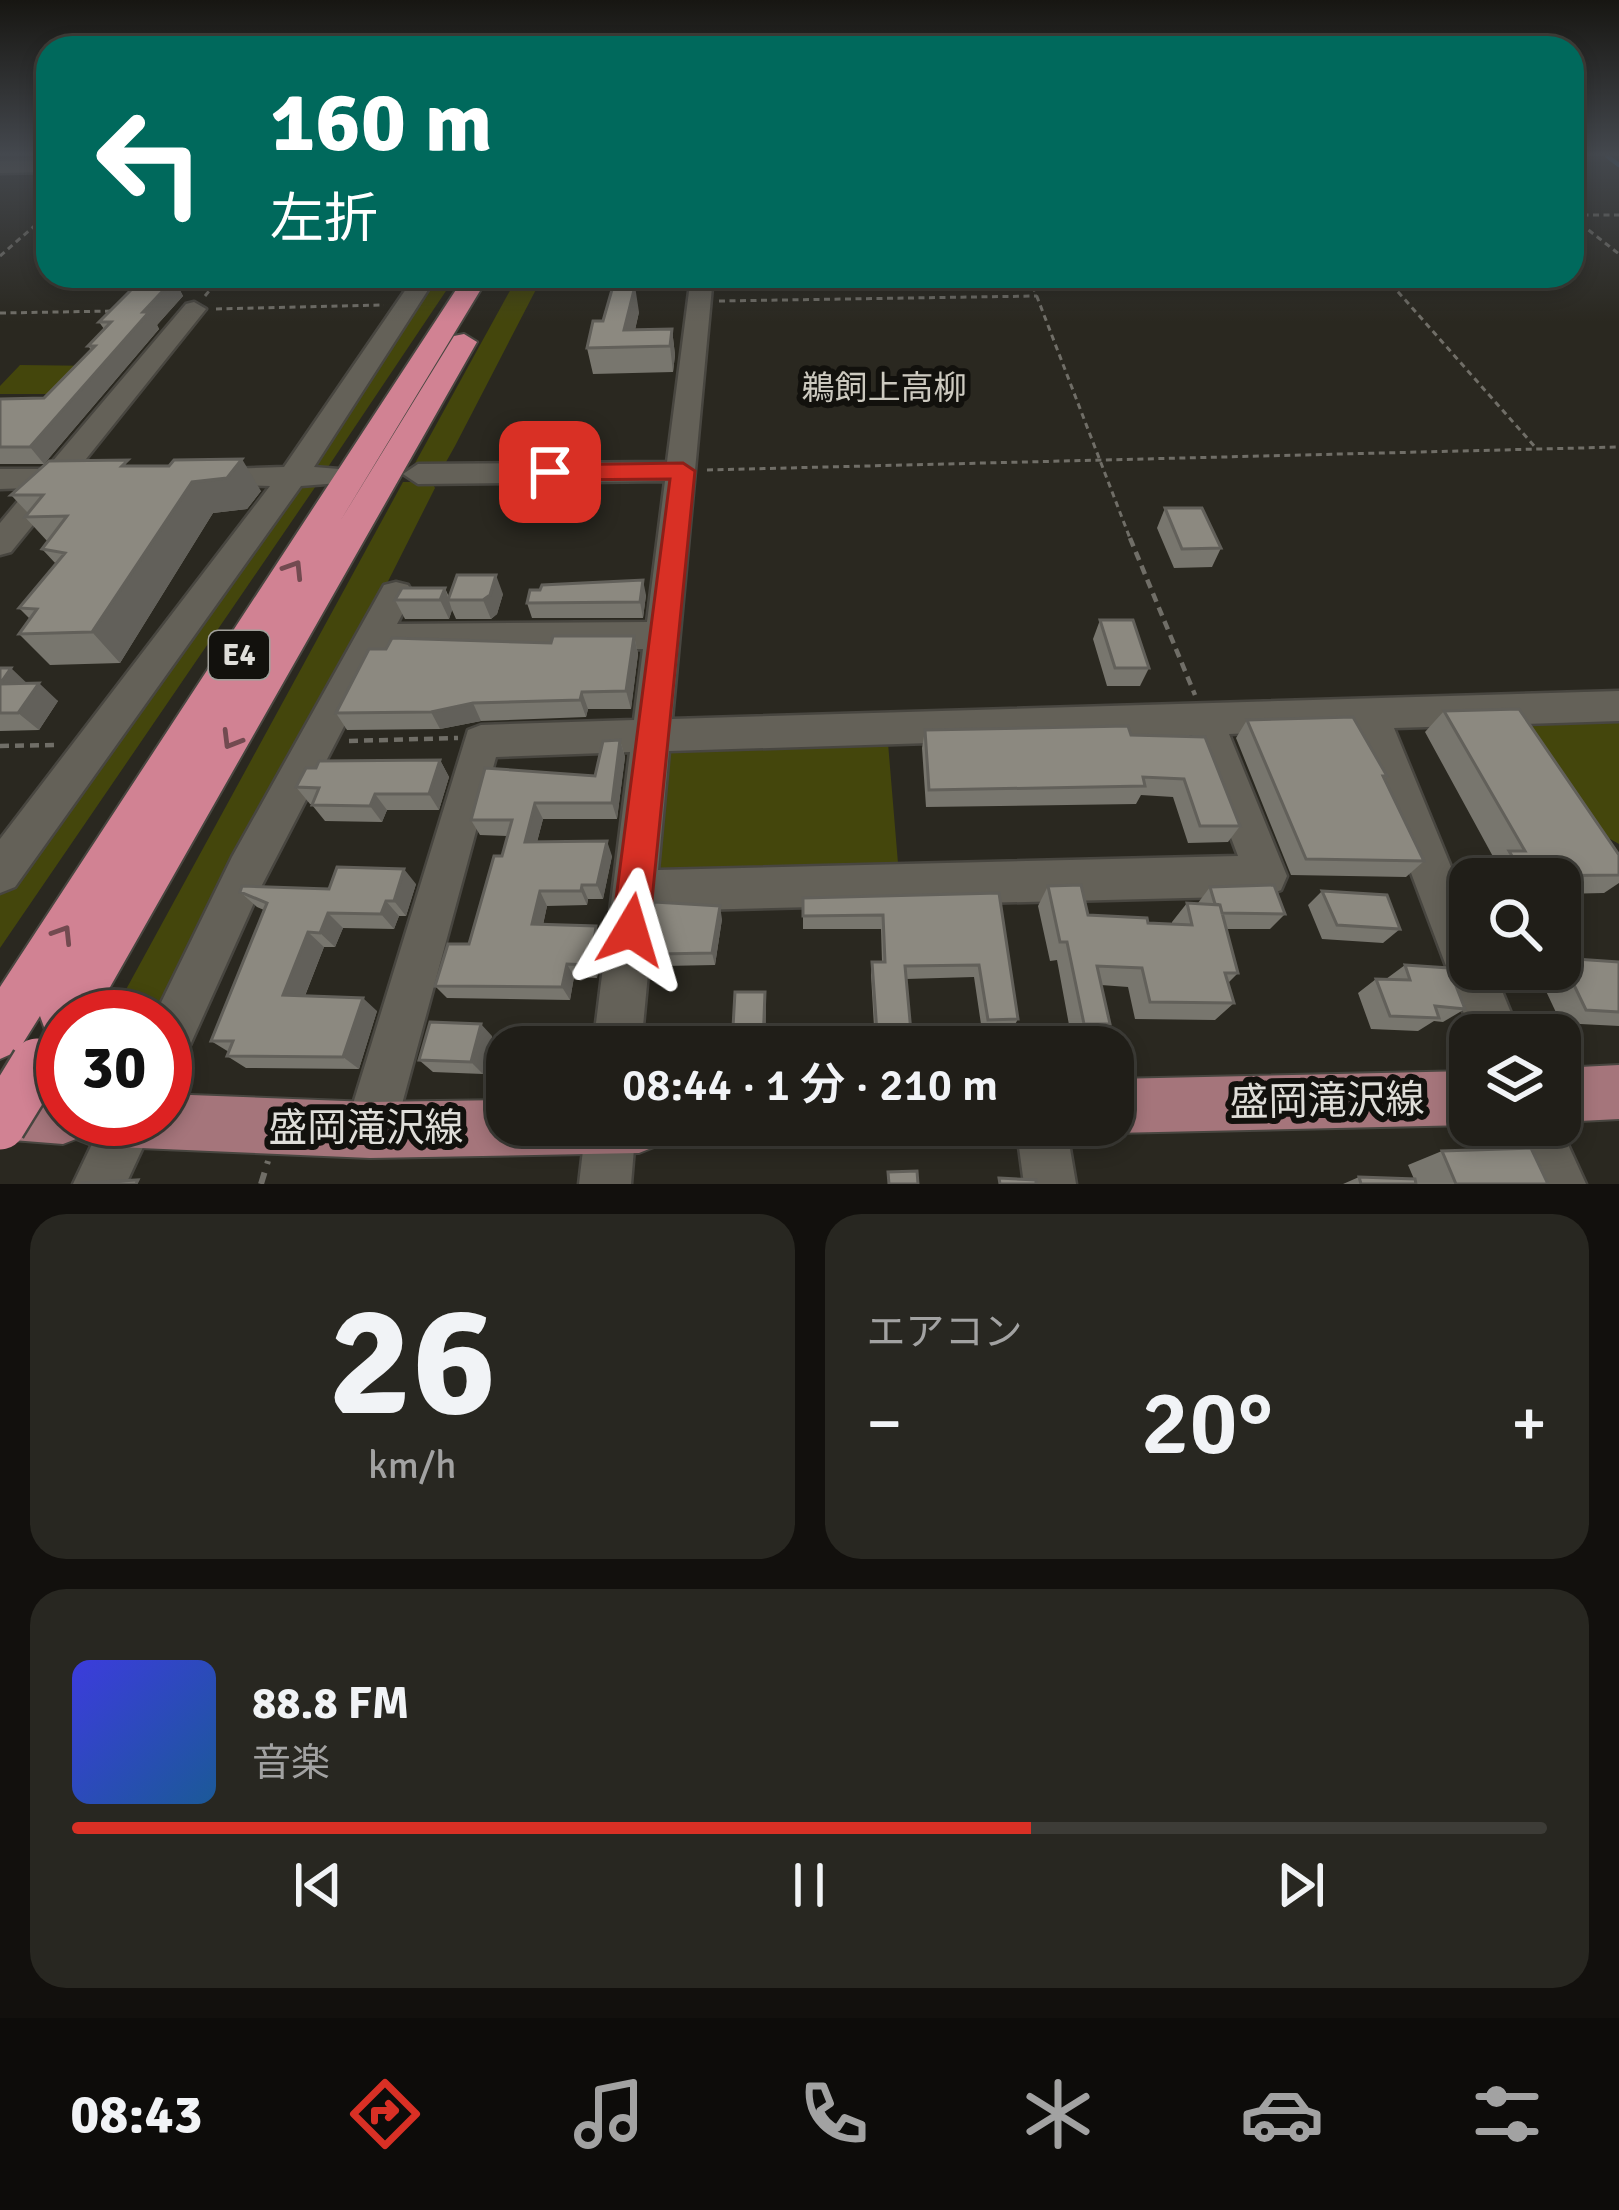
<!DOCTYPE html>
<html lang="ja">
<head>
<meta charset="utf-8">
<style>
  :root { --surface:#201e18; --page:#282721; --text:#f1f3f6; --muted:#a2a2a2; --line:#3d3c37; --accent:#d93025 }
  body { margin:0; font-family:Signika,"Noto Sans JP",sans-serif; background:var(--page); color:var(--text); height:100vh; display:flex; flex-direction:column; font-size:45px; white-space:nowrap }
  * { box-sizing:border-box; margin:0 }
  p { font-size:39px; color:var(--muted) }
  .icon { flex:none; width:66px; height:66px; fill:none; stroke:currentColor; stroke-width:2; stroke-linecap:round; stroke-linejoin:round }
  .map { position:relative; height:1184px; overflow:hidden }
  .details { display:flex; flex-direction:column; gap:30px; padding:30px; background:#12100d; flex:1 }
  .details>* { flex:none }
  .guide { position:absolute; left:36px; top:36px; width:1548px; height:252px; border-radius:36px; box-shadow:0 6px 18px #0003,0 0 0 3px var(--line); background:#00695c; color:#fff; overflow:hidden }
  .buttons { position:absolute; left:1449px; top:858px; display:grid; gap:24px }
  .buttons a { display:grid; place-items:center; width:132px; height:132px; border-radius:24px; background:var(--surface); box-shadow:0 6px 18px #0003,0 0 0 3px var(--line); font-size:60px }
  .speed { position:absolute; left:36px; top:990px; display:flex; gap:24px; font-size:60px; font-weight:700; text-align:center }
  .speed>* { display:grid; place-content:center; width:156px; height:156px; border-radius:50%; background:var(--surface); box-shadow:0 6px 18px #0003,0 0 0 3px var(--line); line-height:1 }
  .speed .limit { border:18px solid #d22; background:#fff; color:#111 }
  .pin { position:absolute; display:grid; place-items:center; width:102px; height:102px; color:#fff; margin:-51px; border-radius:24px; box-shadow:0 6px 18px #0006 }
  .me { position:absolute; width:132px; margin:-66px; rotate:7deg; stroke-linejoin:round; filter:drop-shadow(0 0 9px #0008) }
  .turn { display:flex; align-items:center; gap:42px; height:252px; padding:0 36px; font-size:54px }
  .turn .icon { width:156px; height:156px; stroke-width:2.5 }
  .turn b { display:block; font-size:84px; line-height:102px }
  .big { font-size:90px; font-weight:600; line-height:1.1 }
  .details .tile { flex:1; display:flex; flex-direction:column; justify-content:center; gap:18px; min-width:0; padding:0 42px; border-radius:36px; background:var(--page) }
  .details .dial { align-items:center; gap:0 }
  .dial b { font-size:156px; line-height:1 }
  .song { display:flex; align-items:center; gap:36px }
  .cover { width:144px; height:144px; border-radius:18px; background:linear-gradient(135deg,hsl(240 70% 55%),hsl(210 70% 35%)) }
  .played { height:12px; border-radius:6px; background:linear-gradient(90deg,var(--accent) 65%,var(--line) 65%) }
  .keys { display:flex; justify-content:space-around; direction:ltr }
  .heat { display:flex; justify-content:space-between; align-items:center; font-size:66px; direction:ltr }
  .details .tiles { flex:1; display:grid; gap:30px; grid-template-columns:1fr 1fr }
  .tile:last-child { grid-column:span 2 }
  .trip { position:absolute; left:486px; top:1026px; width:648px; height:120px; border-radius:36px; background:var(--surface); box-shadow:0 6px 18px #0003,0 0 0 3px var(--line); font-weight:600; line-height:120px; text-align:center }
  .tab-bar { display:flex; height:192px; justify-content:space-around; align-items:center; background:#0d0c0a; color:var(--muted) }
  .tab-bar .icon { width:84px; height:84px }
  .tab-bar .active { color:var(--accent) }
  .tab-bar b { font-size:54px; color:var(--text) }
  .map>svg:first-child { display:block }
  .green { fill:#44460c }
  .lines { fill:none; stroke-linecap:round; stroke-linejoin:round }
  .stream { stroke:#2e6faf; stroke-width:4.5 }
  .minor-casing { stroke:#484640; stroke-width:5 }
  .major-casing { stroke:#484640; stroke-width:4 }
  .highway-casing { stroke:#484640; stroke-width:4 }
  .path-far2 { stroke:#706e67; stroke-width:3; stroke-dasharray:6 4.5; stroke-linecap:butt }
  .path-far1 { stroke:#706e67; stroke-width:4.5; stroke-dasharray:9 6; stroke-linecap:butt }
  .path { stroke:#706e67; stroke-width:6; stroke-dasharray:12 9; stroke-linecap:butt }
  .minor { fill:#646158; fill-rule:evenodd }
  .major { fill:#a5757b; fill-rule:evenodd }
  .highway { fill:#d18293; fill-rule:evenodd }
  .highway-bridge-casing { stroke:#484640; stroke-width:56; stroke-linecap:butt }
  .highway-bridge { stroke:#d18293; stroke-width:51 }
  .wall { fill:#78766e }
  .shaded-wall { fill:#62605a }
  .building { fill:#8c8980; stroke:#62605a; stroke-width:3 }
  .oneway { stroke:#724a50 }
  .route { fill:#d93025; stroke:#8d1f18; stroke-width:3 }
  .labels { text-anchor:middle; dominant-baseline:central; stroke-width:12; stroke-linejoin:round; paint-order:stroke }
  .shield { fill:#12110d; stroke:#a1a09b; stroke-width:3 }
  .shield-label { font-size:30px; font-weight:bold; fill:#deddd8 }
  .far-quarter-label { font-size:33px; fill:#cdcac0; stroke:#12110d }
  .near-street-label { font-size:39px; fill:#deddd8; stroke:#12110d }
</style>
</head>
<body>
<div class="map">
<svg width="1619" height="1184" viewBox="0 0 1619 1184">
  <rect width="100%" height="100%" fill="#2a2820"/>
  <!-- green -->
  <path class="green" d="M436,276h20l-130,194 -15,-3z
    M518,276h25l-88,170 -9,16 -32,3z
    M20,365l82,1 -29,28h-73v-8z
    M320,480l-320,468v-59l294,-405z
    M403,482h29l3,6 -77,153 -63,103 -132,268 -4,5h-48z
    M1619,719v125l-16,-9 -78,-115z
    M888,743l10,120 -249,8 11,-123z"/>
  <g class="lines">
    <!-- stream -->
    <path class="stream" d="M1607,156l12,9"/>
    <!-- minor casing -->
    <g class="minor-casing">
      <path id="minor" d="M48,160v12l-48,1v-12z
        M415,276h22l-123,191 25,2 5,7 -5,7 -38,3 -286,401 -15,6v-54l270,-353 -69,-2 -5,-7 5,-7 83,-3z
        M691,276h22l-41,443 947,-28v30l-225,7 76,185v56h23l27,66h-48l-115,-306 -128,5 58,142 -6,14 -15,6 -612,15 -13,136h-48l37,-295 -134,5 -101,373 -7,18 -18,7 -18,-7 -7,-18 123,-400 13,-5 153,-5 9,-71 -260,2 -121,234 -80,178 -17,7v-53h-11l78,-160 152,-272 12,-3 12,3 5,9 -16,30 250,-2 18,-141 -247,3 -15,-10 15,-10 249,-2zM1192,735l46,121 -580,14 11,-119z
        M194,302l12,7 -128,160 12,9 -5,7 -22,3 -52,64 -11,3v-32l29,-35 -29,1v-20h46l140,-165z
        M104,1119h52l-30,65h-53z
        M586,1125h50l-5,59h-52z
        M1016,1125h50l10,59h-52z
        M1508,1125h51l27,59h-53z"/>
    </g>
    <!-- major casing -->
    <g class="major-casing">
      <path id="major" d="M1619,1065v54l-59,3v-54z
        M1470,1071v54l-357,8 -19,-8h19v-46z
        M0,1085l63,5v29h102v-25l205,8 137,-2v25h160l-8,20 -20,8 -269,5 -276,-12 -18,-7 -13,5 -63,-5z"/>
    </g>
    <!-- highway casing -->
    <g class="highway-casing">
      <path id="highway" d="M465,276h24l-150,247 115,-187 10,-2 13,8 -384,675h-30v25l-16,-7 -7,-19 -22,35 -18,8v-72z"/>
    </g>
    <!-- path-far2 -->
    <path class="path-far2" d="M1572,215h47
      M1572,217l47,37
      M0,256l48,-42
      M1029,276l102,265
      M1384,276l152,172
      M205,296l16,-20
      M719,301l318,-5
      M216,309l168,-4
      M0,313l114,-2
      M707,470l912,-23"/>
    <!-- path-far1 -->
    <path class="path-far1" d="M1130,538l65,157
      M349,741l109,-3
      M0,746l59,-1"/>
    <!-- path -->
    <path class="path" d="M261,1184l7,-23"/>
    <!-- minor -->
    <use href="#minor" class="minor"/>
    <!-- major -->
    <use href="#major" class="major"/>
    <!-- highway -->
    <use href="#highway" class="highway"/>
    <!-- highway-bridge casing -->
    <g class="highway-bridge-casing">
      <path id="highway-bridge" d="M0,1124l37,-60"/>
    </g>
    <!-- highway-bridge -->
    <use href="#highway-bridge" class="highway-bridge"/>
  </g>
  <!-- wall -->
  <path class="wall" d="M174,279l9,17 -26,29 2,4 -115,135h-44v-65l44,-1 47,-48 -3,-4 16,-17 -5,-7z
    M639,312l-4,18 37,-1 3,26 -2,17 -80,2 -6,-26 16,-27z
    M132,466l129,25 -14,18 -34,4 -93,150 -70,2 -31,-31 11,-15 -11,-11 37,-44 -14,-15 6,-7 -23,-25 3,-4 -17,-18z
    M1165,508l56,40 -9,19 -38,1 -17,-40z
    M445,588l4,9 54,-3 -6,20 -6,5h-35l-4,-9 -3,9h-44l-10,-19z
    M540,590l106,5 -3,23h-111l-5,-15z
    M1100,620l49,48 -9,18h-33l-14,-47z
    M634,636l4,18 -7,55h-43l-2,8 -105,4 -41,8 -93,1 -11,-17 215,-70z
    M0,668l58,33 -19,29 -39,1z
    M1444,711l175,144v28l-15,10 -44,1v-15h-70l-4,-9 10,-8 -71,-130z
    M1247,720l140,56 -3,3 40,82 -18,16 -115,-2 -55,-137z
    M925,730l206,5 109,91 -12,16 -40,1 -15,-46 -32,-2 -5,9 -210,3 -4,-59z
    M620,740l5,17 -8,62h-74l-6,23 75,14 -9,43h-15l-1,6 -40,1 -4,19 53,1 6,14 -5,38 -23,-1 -4,23 -123,-2 -12,-12 34,-42 33,-88 5,-20 -27,-1 -9,-15 124,-44z
    M440,760l9,17 -10,33h-52l-5,12 -57,-1 -13,-16 1,-1h-3l-14,-17z
    M416,884l-10,32h-7l-5,13 -51,-1 -8,19h-11l-19,49 72,15 -18,58 -113,-1 -19,-12 2,-4 -18,-11 53,-131 -7,-3 -17,-15z
    M1048,886l40,29 60,8 24,2v-3l15,-19h11l12,-16 75,27 -15,15h-44l12,44 -10,10 6,20 -19,17 -80,-1 -7,-32 -27,-2 9,39 -13,17h-25l-15,-81 -7,1 -12,-55z
    M1322,891l78,38 -17,14 -61,-4 -14,-34z
    M999,893l19,126 -6,11 -30,1 -8,-54 -68,2 5,53 -3,11 -33,1 -4,-69 1,-13h10l-1,-33h-78v-31z
    M722,919l-7,46 -51,1 -4,-10h-6l-4,-12z
    M1561,958l58,4v64l-58,-3 -24,-51 5,-3h18z
    M1405,965l60,44 -22,13 -9,-1 -16,10 -47,-2 -13,-36 18,-14h10z
    M735,992l31,13 -1,42h-32z
    M492,1036l-9,38 -50,-2 -14,-12z
    M1442,1151l106,33h-205l16,-7 55,2 -6,-14z"/>
  <!-- shaded-wall -->
  <path class="shaded-wall" d="M174,279l9,17 -26,29 2,4 -115,135 -14,-17 113,-135z
    M635,286l4,26 -8,35 -7,-17z
    M672,329l3,26 -2,17 -3,-26z
    M242,459l19,32 -14,18 -34,4 -93,150 -28,-31 100,-150z
    M496,575l7,19 -6,20 -6,5 -8,-19z
    M643,580l3,15 -3,23 -3,-16z
    M445,588l7,22 -3,9 -9,-19z
    M634,636l4,18 -7,55 -5,-18z
    M11,668l20,19 -31,-3z
    M39,683l19,18 -19,29 -21,-17z
    M582,692l6,17 -2,8 -6,-17z
    M473,703l8,18 -41,8 -9,-17z
    M620,740l5,17 -8,62 -5,-16z
    M440,760l9,17 -10,33 -10,-16z
    M375,794l12,16 -5,12 -12,-16z
    M535,803l8,16 -10,38 -8,-15z
    M607,841l5,15 -9,43 -6,-14z
    M404,869l12,15 -10,32 -12,-15z
    M582,885l6,14 -1,6 -6,-14z
    M540,891l7,15 -7,32 -8,-14z
    M386,901l13,15 -5,13 -13,-15z
    M720,906l2,13 -7,46 -3,-12z
    M328,913l15,15 -8,19 -15,-14z
    M596,926l6,14 -5,38 -6,-13z
    M308,932l16,15 -24,61 -17,-13z
    M567,964l7,13 -4,23 -8,-13z
    M765,992l1,13 -1,42h-2z
    M363,998l14,13 -18,58 -16,-12z
    M481,1024l11,12 -9,38 -12,-12z"/>
  <!-- building -->
  <path class="building" d="M142,279h32l-31,33h6l-119,135h-30v-48l44,-1 51,-52h-7l23,-24h-12z
    M613,286h22l-11,44 48,-1 -2,17 -83,2 6,-27h10z
    M242,459l-15,19 -35,4 -100,150 -73,2 18,-25 -18,-1 46,-55 -23,-4 25,-33 -42,1 18,-22h-32l38,-34 79,-1 -6,6h47l5,-6z
    M1165,508h37l19,40 -39,1z
    M457,575h39l-6,20 -7,5h-35z
    M643,580l-3,22 -113,1 3,-13h10l2,-5z
    M402,588h43l-5,12h-45z
    M1100,620h33l16,48h-34z
    M553,636h81l-8,55 -44,1 -2,8 -107,3 -42,9 -95,1 33,-64h17l6,-11 159,5z
    M0,668h11l-11,16 39,-1 -21,30h-18z
    M1519,709l100,146v20l-95,1 -15,-25h16l-81,-140z
    M1353,717l34,59h-4l41,85 -118,-2 -59,-139z
    M1128,726l3,9 74,2 35,89h-40l-16,-47 -41,-2 2,9 -216,4 -4,-60z
    M620,740l-8,63h-77l-10,39 82,-1 -10,44h-15l-1,6h-41l-8,33 64,2 -5,39 -24,-1 -5,23 -127,-1 13,-42h21l25,-88h8l10,-36h-41l14,-52 110,8 8,-35z
    M440,760l-11,34h-54l-5,12 -58,-1 7,-17 -23,-1 10,-19h10l3,-7z
    M337,867l67,2 -10,32h-8l-5,13 -53,-1 -8,20 -12,-1 -25,63 80,3 -20,59 -116,-1 6,-15h-22l56,-138 -27,-11 2,-6 87,3z
    M1081,885l7,30 59,3 1,5 44,2 -5,-22 33,2 18,68h-13l9,30 -84,-1 -8,-34 -45,-2 13,58h-26l-17,-82h-7l-12,-56z
    M1274,885l11,29 -63,-1 -2,-8 -5,-1 -5,-17z
    M1322,891l65,4 13,34 -63,-4z
    M999,893l19,126 -30,1 -9,-55 -74,1 6,66 -34,1 -5,-71h13l-2,-47 -80,1v-18z
    M654,902l66,4 -8,47 -53,1 2,-10h-11z
    M1561,958l58,4v50l-33,-2z
    M1405,965l44,3 16,41 -30,-3 4,12 -49,-2 -14,-37 34,1z
    M735,992h30l-2,52 -31,1z
    M430,1022l51,2 -10,38 -52,-2z
    M1531,1148l17,36h-92l-14,-33z
    M917,1171l1,13h-29l-1,-12z
    M1359,1177l56,2 1,5h-55z
    M999,1178l37,2v4h-36z
    M138,1180l-2,4h-54v-1z"/>
  <!-- one-way arrows -->
  <defs><path id="oneway-chevron" d="M-2-3.5L2.5 0L-2 3.5" fill="none" stroke-width="1.6" stroke-linecap="round" stroke-linejoin="round" transform="scale(3)"/></defs>
  <g class="oneway">
    <use href="#oneway-chevron" transform="translate(294 569) rotate(-58)"/>
    <use href="#oneway-chevron" transform="translate(231 740) rotate(121)"/>
    <use href="#oneway-chevron" transform="translate(63 934) rotate(-58)"/>
  </g>
  <!-- sky -->
  <linearGradient id="sky" x2="0" y2="1"><stop stop-color="#171612"/><stop offset="0.48" stop-color="#44484e"/><stop offset="1" stop-color="#44484e" stop-opacity="0"/></linearGradient>
  <rect width="1619" height="322" fill="url(#sky)"/>
  <!-- route -->
  <path class="route" d="M683,463l12,8 -46,459 -5,13 -13,5 -13,-5 -6,-13 58,-451 -120,1 -12,-8 12,-7z"/>
  <g class="labels">
    <!-- shield labels -->
    <rect class="shield" x="209" y="631" width="60" height="48" rx="9"/>
    <g class="shield-label">
      <text x="239" y="655">E4</text>
    </g>
    <!-- far-quarter labels -->
    <g class="far-quarter-label">
      <text x="884" y="388">鵜飼上高柳</text>
    </g>
    <!-- near-street labels -->
    <g class="near-street-label">
      <text transform="translate(1327 1101) rotate(-1)">盛岡滝沢線</text>
      <text x="366" y="1128">盛岡滝沢線</text>
    </g>
  </g>
</svg>
<div class="buttons">
<a><svg class="icon" aria-label="search" viewBox="0 0 24 24"><circle cx="10" cy="10" r="6"/><path d="M15 15l6 6"/></svg></a>
<a><svg class="icon" aria-label="layers" viewBox="0 0 24 24"><path d="M12 4l9 5-9 5-9-5zM3 14l9 5 9-5"/></svg></a>
</div>
<div class="speed"><div class="limit">30</div></div>
<div class="pin" style="left:550px;top:472px;background:#d93025"><svg class="icon" aria-label="arrive" viewBox="0 0 24 24"><path d="M6 21V4h12l-3 4 3 4H6"/></svg></div>
<svg class="me" style="left:631px;top:930px" viewBox="-20 -20 40 40"><path d="M0-17L14 15 0 8-14 15z" fill="#d93025" stroke="#fff" stroke-width="4"/></svg>
<div class="trip">08:44 · 1 分 · 210 m</div>
<div class="guide">
<div class="turn"><svg class="icon" aria-label="left" viewBox="0 0 24 24"><path d="M17 20v-9H6M10 6l-5 5 5 5"/></svg><div><b>160 m</b>左折</div></div>
</div>
</div>
<section class="details">
<div class="tiles">
<div class="tile dial"><b>26</b><p>km/h</p></div>
<div class="tile"><p>エアコン</p>
<div class="heat"><a>−</a><b class="big">20°</b><a>+</a></div>
</div>
<div class="tile">
<div class="song"><i class="cover"></i><div><b>88.8 FM</b><p>音楽</p></div></div>
<div class="played"></div>
<div class="keys"><svg class="icon" aria-label="previous" viewBox="0 0 24 24"><path d="M18 5L8 12l10 7zM5 5v14"/></svg><svg class="icon" aria-label="pause" viewBox="0 0 24 24"><path d="M8 5v14M16 5v14"/></svg><svg class="icon" aria-label="next" viewBox="0 0 24 24"><path d="M6 5l10 7-10 7zM19 5v14"/></svg></div>
</div>
</div>
</section>
<nav class="tab-bar">
<b>08:43</b>
<svg class="icon active" aria-label="directions" viewBox="0 0 24 24"><path d="M12 3l9 9-9 9-9-9zM9 14v-3h6M13 9l2 2-2 2"/></svg>
<svg class="icon" aria-label="music" viewBox="0 0 24 24"><path d="M9 18V5l10-2v13"/><circle cx="6" cy="18" r="3"/><circle cx="16" cy="16" r="3"/></svg>
<svg class="icon" aria-label="phone" viewBox="0 0 24 24"><path d="M5 4h4l2 5-3 2q2 4 5 5l2-3 5 2v4C11 20 4 13 5 4z"/></svg>
<svg class="icon" aria-label="climate" viewBox="0 0 24 24"><path d="M12 3v18M4 7l16 10M4 17L20 7"/></svg>
<svg class="icon" aria-label="car" viewBox="0 0 24 24"><path d="M5 17H2v-5l4-1 3-4h7l3 4 3 1v5h-3M9 17h6M6 11h13"/><circle cx="7" cy="17" r="2"/><circle cx="17" cy="17" r="2"/></svg>
<svg class="icon" aria-label="filters" viewBox="0 0 24 24"><path d="M4 7h16M4 17h16"/><circle cx="9" cy="7" r="2"/><circle cx="15" cy="17" r="2"/></svg>
</nav>
</body>
</html>
